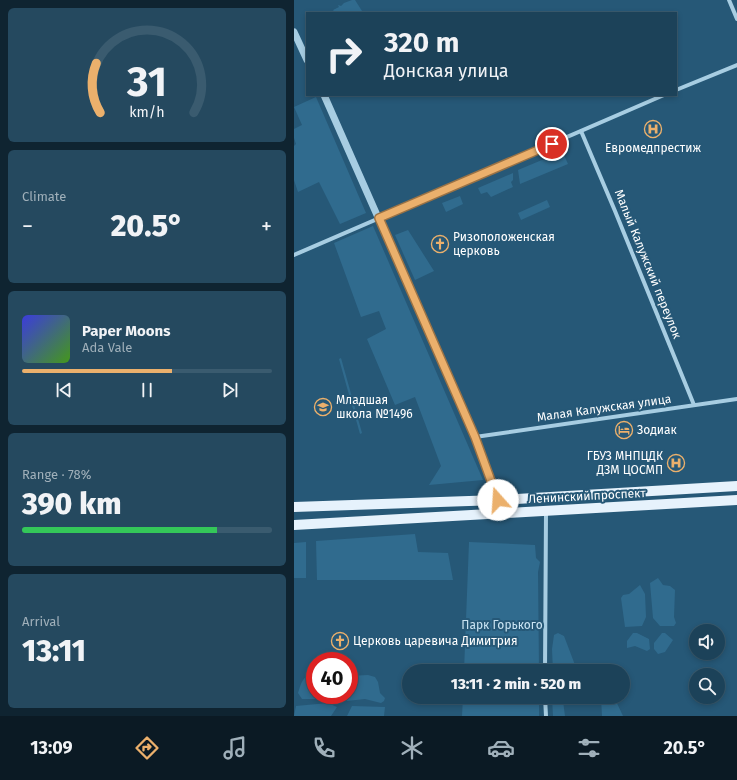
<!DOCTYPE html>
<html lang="en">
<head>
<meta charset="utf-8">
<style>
  :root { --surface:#1c4259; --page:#25495f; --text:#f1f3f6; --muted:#a0b0ba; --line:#3a5b6f; --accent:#ebb06c }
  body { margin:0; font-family:"Fira Sans",sans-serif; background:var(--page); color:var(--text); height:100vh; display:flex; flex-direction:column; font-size:15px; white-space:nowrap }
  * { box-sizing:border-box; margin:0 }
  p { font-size:13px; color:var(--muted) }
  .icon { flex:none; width:22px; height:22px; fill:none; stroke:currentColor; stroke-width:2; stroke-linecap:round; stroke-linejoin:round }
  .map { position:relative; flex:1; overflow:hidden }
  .panel { display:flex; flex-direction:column; gap:8px; padding:8px; background:#0f2431; width:294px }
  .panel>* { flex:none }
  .top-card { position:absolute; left:12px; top:12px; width:371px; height:84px; border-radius:0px; box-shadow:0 2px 6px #0003,0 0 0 1px var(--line); background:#1c4259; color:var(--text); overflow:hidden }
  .tools { position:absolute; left:395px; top:624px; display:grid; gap:8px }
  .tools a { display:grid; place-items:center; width:36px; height:36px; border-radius:50%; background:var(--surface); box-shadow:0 2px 6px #0003,0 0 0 1px var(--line); font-size:20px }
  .speed { position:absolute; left:12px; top:652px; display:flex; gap:8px; font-size:20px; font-weight:700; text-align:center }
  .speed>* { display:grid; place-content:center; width:52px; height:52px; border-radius:50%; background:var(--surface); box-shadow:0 2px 6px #0003,0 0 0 1px var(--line); line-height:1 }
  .speed .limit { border:6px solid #d22; background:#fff; color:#111 }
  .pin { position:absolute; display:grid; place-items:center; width:34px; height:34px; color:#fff; margin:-17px; border:2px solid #fff; border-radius:50%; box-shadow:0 1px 4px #0007 }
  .me { position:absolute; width:44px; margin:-22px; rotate:341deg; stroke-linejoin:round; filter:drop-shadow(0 0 3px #0008) }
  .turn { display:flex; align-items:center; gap:14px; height:84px; padding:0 12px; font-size:18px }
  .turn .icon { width:52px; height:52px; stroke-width:2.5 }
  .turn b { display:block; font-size:28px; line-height:34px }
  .big { font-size:30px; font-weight:800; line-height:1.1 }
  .panel .widget { flex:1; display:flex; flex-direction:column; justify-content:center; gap:6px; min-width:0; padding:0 14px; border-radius:6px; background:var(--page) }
  .panel .dial { align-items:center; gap:0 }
  .dial svg { height:104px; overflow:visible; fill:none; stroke:var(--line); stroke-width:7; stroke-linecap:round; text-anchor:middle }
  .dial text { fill:var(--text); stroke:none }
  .song { display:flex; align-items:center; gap:12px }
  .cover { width:48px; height:48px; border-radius:6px; background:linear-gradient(135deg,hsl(240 70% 55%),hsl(100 70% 35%)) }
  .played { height:4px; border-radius:2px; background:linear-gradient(90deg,var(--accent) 60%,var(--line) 60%) }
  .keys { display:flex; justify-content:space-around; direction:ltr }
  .heat { display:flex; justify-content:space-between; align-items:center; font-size:22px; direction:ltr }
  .charge { height:6px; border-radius:3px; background:linear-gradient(90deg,#34c759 78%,var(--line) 0) }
  .trip { position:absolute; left:108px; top:664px; width:228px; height:40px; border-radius:20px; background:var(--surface); box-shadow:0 2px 6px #0003,0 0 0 1px var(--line); font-weight:800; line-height:40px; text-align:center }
  .menu { display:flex; height:64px; justify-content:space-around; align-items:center; background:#0b1a24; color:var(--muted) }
  .menu .icon { width:28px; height:28px }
  .menu .current { color:var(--accent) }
  .menu b { font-size:18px; color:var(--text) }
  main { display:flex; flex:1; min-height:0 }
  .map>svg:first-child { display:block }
  .green { fill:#306b8e }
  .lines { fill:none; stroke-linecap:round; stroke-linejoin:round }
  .minor { stroke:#a7cde2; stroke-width:4 }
  .tertiary { stroke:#a7cde2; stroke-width:7 }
  .primary { stroke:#e6f2fc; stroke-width:10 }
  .route-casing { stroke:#997246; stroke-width:10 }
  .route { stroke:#ebb06c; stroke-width:7 }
  .labels { text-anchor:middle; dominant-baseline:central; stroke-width:4; stroke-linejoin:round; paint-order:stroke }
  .poi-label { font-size:12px; fill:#fff; stroke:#265877; text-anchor:start }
  .street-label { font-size:12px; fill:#fff; stroke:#265877 }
  .park-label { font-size:12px; fill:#c9e3f2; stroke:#265877 }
</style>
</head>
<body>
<main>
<section class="panel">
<div class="widget dial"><svg viewBox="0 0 100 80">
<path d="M14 69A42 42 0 1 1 86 69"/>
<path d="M14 69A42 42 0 0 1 11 31" stroke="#ebb06c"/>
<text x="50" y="56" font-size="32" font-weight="700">31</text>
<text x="50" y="72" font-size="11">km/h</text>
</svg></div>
<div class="widget"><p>Climate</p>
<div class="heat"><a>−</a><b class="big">20.5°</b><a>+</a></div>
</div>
<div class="widget">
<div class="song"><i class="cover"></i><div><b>Paper Moons</b><p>Ada Vale</p></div></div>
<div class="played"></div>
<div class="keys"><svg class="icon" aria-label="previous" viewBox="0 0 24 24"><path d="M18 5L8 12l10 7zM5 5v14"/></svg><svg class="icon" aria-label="pause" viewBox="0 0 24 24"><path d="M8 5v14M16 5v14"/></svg><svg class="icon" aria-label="next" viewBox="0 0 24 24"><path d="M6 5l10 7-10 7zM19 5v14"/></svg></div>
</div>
<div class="widget"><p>Range · 78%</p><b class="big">390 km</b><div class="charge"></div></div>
<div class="widget"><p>Arrival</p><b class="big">13:11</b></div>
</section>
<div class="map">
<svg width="443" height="716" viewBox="0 0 443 716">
  <rect width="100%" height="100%" fill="#265877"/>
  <!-- green -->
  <path class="green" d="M58,0h3l7,11 -1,2h-26l-2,-3 6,-3 -1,-2 3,1 3,-3z
    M22,97l50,116 -26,11 -21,-42 -21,10 -4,-12v-34l2,-2 -2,-6v-9l8,-4 -8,-18z
    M267,152l2,1 5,11 -48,20 -2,-14z
    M219,173v7l-2,2 2,5 -22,10 -4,-5 -6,2 -3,-6z
    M166,196l3,8 -17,8 -4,-9z
    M253,200l3,7 -29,13 -3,-7z
    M79,226l110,254 -54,5 12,-19 -26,-69 -20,8 -28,-66 19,-10 -7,-18 -18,6 -27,-74z
    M114,230l26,41 -19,9 -20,-45z
    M47,358l21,75 -2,1 -21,-75z
    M121,534l3,18 30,1 5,27h-136l-1,-39z
    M12,542v36h-12v-35z
    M175,542l66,3 1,13 4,4 -2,10 1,99h-75z
    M364,578l5,7 7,1 5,4 -1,27 2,6 -2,3h-14l-7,-8 -3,-35z
    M346,585l5,9 1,23 -4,9 -17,1 -4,-29 2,-3 6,-1z
    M264,633l6,3 11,29 -5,6h-17l-1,-22 2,-14z
    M339,633h4l12,6 1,10 -3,2 -12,-5 -8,2v-7z
    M368,633h3l8,7 -8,12 -7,2 -4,-5v-6z
    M19,674h2v21h23v4h-36l-4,-6c3,-9 4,-17 15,-19z
    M74,675l7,2 3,5 2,11 5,5 -1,3 -3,2 -16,-4 -18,2 -4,-6h6v-19z
    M169,697h76v19h-77z
    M258,697h14l-3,4 2,15h-12z
    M307,697h13l9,19h-21z
    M34,703l9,4 -6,9h-37l2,-10z
    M58,706l33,1 -1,9h-37z"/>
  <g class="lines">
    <!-- minor -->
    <path class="minor" d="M435,0l8,19
      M382,90l61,-25
      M287,131l34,80 79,194
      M0,255l370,-160
      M181,437l262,-38
      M251,671l1,-159
      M251,697l1,19"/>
    <!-- tertiary -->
    <path class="tertiary" d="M0,32l13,28
      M30,95l151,342 23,63"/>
    <!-- primary -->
    <path class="primary" d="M0,507l204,-7 239,-14
      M0,525l443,-25"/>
  </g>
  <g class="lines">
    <!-- route casing -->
    <g class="route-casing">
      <path id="route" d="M204,500l-23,-63 -96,-219 173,-74"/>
    </g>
    <!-- route -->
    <use href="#route" class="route"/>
  </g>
  <!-- icons -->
  <defs>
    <g id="hospital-ring" transform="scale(0.9)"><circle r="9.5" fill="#265877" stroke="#ebb06c" stroke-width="1.5"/><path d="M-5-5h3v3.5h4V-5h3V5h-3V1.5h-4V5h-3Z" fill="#ebb06c"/></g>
    <g id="church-ring" transform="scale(0.9)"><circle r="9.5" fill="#265877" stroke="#ebb06c" stroke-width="1.5"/><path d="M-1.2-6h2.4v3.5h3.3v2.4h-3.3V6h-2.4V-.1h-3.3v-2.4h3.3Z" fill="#ebb06c"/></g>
    <g id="school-ring" transform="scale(0.9)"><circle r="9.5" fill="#265877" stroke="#ebb06c" stroke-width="1.5"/><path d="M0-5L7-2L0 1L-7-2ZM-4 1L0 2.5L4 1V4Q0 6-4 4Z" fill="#ebb06c"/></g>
    <g id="hotel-ring" transform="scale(0.9)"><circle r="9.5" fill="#265877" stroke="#ebb06c" stroke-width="1.5"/><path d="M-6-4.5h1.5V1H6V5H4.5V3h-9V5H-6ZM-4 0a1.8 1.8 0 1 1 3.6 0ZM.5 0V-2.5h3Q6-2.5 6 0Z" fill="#ebb06c"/></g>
  </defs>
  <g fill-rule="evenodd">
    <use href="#hospital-ring" x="359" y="129"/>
    <use href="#church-ring" x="146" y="244"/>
    <use href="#school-ring" x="29" y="407"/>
    <use href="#hotel-ring" x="330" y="430"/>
    <use href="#hospital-ring" x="382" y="463"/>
    <use href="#church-ring" x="46" y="641"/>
  </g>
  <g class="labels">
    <!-- poi labels -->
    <g class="poi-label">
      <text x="359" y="148" text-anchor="middle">Евромедпрестиж</text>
      <text x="159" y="237">Ризоположенская<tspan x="159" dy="14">церковь</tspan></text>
      <text x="42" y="400">Младшая<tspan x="42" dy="14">школа №1496</tspan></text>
      <text x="343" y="430">Зодиак</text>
      <text x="369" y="456" text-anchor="end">ГБУЗ МНПЦДК<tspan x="369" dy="14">ДЗМ ЦОСМП</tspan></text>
      <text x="59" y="641">Церковь царевича Димитрия</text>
    </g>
    <!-- street labels -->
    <g class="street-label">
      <text transform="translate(354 264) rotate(68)">Малый Калужский переулок</text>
      <text transform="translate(310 408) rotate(-8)">Малая Калужская улица</text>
      <text transform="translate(293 496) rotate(-3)">Ленинский проспект</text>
    </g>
    <!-- park labels -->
    <g class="park-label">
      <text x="208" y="625">Парк Горького</text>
    </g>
  </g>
</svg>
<div class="tools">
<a><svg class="icon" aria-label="sound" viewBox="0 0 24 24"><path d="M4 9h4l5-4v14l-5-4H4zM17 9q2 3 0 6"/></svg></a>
<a><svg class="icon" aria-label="search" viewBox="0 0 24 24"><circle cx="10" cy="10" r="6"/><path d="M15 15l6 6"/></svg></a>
</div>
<div class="speed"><div class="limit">40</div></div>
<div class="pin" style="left:258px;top:144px;background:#d93025"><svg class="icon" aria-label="arrive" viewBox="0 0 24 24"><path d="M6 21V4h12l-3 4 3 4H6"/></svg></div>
<svg class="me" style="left:204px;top:500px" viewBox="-20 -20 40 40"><circle r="19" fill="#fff"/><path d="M0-13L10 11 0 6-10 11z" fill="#ebb06c"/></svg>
<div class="trip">13:11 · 2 min · 520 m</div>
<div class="top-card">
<div class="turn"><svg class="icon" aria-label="right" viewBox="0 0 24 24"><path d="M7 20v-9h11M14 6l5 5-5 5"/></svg><div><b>320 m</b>Донская улица</div></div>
</div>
</div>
</main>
<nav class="menu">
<b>13:09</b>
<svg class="icon current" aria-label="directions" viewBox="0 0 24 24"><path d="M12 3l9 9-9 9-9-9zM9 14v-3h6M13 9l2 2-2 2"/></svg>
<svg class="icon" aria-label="music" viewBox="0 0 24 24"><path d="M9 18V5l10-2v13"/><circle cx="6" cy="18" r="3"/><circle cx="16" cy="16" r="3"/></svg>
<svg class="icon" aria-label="phone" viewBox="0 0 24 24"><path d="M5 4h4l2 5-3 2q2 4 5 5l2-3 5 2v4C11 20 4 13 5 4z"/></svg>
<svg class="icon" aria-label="climate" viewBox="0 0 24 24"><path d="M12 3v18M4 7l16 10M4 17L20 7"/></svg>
<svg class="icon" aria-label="car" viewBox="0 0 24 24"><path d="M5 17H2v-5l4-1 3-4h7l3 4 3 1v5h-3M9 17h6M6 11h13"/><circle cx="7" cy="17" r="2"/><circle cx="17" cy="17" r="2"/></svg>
<svg class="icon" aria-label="filters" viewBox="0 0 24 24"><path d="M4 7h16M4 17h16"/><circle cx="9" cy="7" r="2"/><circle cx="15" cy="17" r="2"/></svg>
<b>20.5°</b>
</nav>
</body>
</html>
